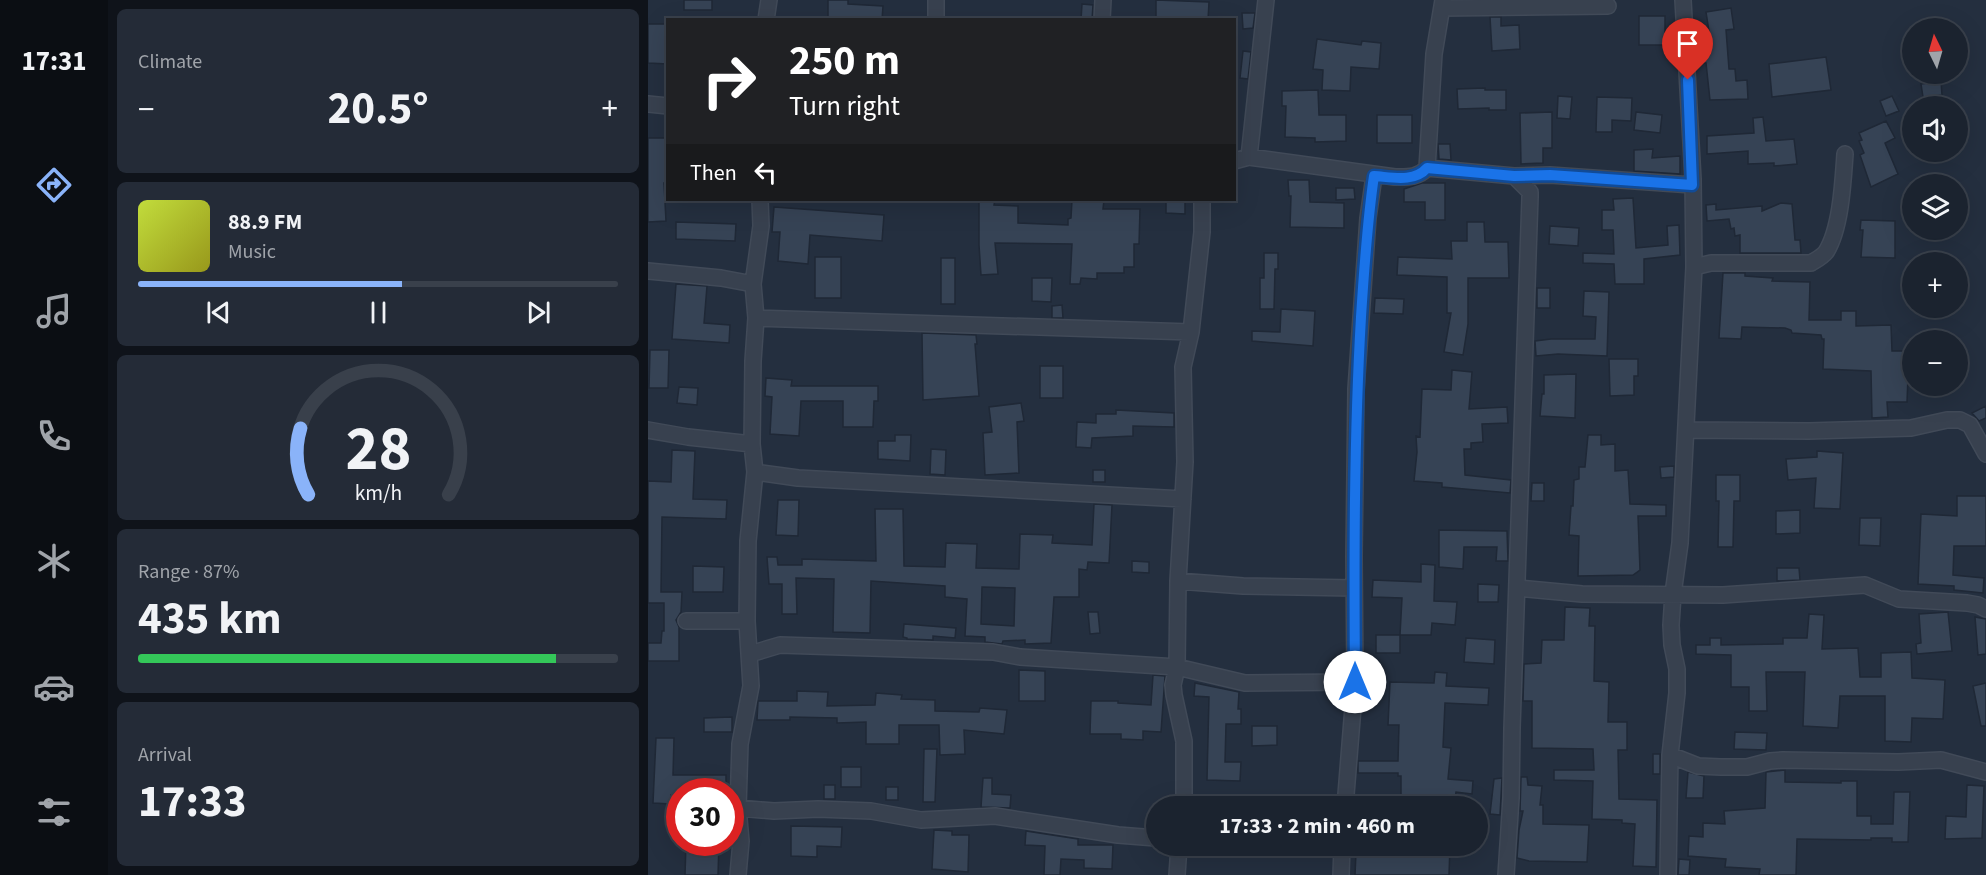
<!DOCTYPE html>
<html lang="en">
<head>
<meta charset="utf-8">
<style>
  :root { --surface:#1b232f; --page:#242b37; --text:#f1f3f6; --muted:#a0a4aa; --line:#39404b; --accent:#8ab3f9 }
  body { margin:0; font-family:"Source Sans 3",sans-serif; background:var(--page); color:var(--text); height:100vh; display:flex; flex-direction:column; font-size:22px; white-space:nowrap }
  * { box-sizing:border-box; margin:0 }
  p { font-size:20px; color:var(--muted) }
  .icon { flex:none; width:33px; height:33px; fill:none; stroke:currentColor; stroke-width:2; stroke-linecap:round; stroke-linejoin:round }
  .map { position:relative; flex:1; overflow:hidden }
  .drawer { display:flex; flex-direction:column; gap:9px; padding:9px; background:#0f131a; width:540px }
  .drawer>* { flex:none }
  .top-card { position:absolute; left:18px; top:18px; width:570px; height:183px; border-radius:0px; box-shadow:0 6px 24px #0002,0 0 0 2px var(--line); background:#202124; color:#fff; overflow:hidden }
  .needle { width:39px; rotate:355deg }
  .buttons { position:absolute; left:1254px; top:18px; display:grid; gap:12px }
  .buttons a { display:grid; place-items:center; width:66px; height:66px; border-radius:50%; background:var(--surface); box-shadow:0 6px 24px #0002,0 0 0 2px var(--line); font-size:30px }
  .speed { position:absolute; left:18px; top:778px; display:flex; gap:12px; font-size:30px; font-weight:700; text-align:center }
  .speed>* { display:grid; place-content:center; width:78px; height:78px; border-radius:50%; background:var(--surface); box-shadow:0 6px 24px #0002,0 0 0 2px var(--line); line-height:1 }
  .speed .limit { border:9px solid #d22; background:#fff; color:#111 }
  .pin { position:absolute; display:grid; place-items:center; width:51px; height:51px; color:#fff; margin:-62px -26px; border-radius:50% 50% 50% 0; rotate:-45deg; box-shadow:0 0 6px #0007 }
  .pin .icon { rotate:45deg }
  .me { position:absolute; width:66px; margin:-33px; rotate:0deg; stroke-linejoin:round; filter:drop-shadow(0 0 4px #0008) }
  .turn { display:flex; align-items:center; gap:21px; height:126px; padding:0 24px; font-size:27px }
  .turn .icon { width:78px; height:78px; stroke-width:2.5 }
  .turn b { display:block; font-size:42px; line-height:51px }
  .then { display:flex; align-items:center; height:57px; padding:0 24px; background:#0003; gap:12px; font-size:22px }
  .big { font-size:45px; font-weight:700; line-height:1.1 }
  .drawer .tile { flex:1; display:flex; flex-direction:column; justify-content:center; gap:9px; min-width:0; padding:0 21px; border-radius:9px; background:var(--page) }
  .drawer .dial { align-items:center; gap:0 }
  .dial svg { height:156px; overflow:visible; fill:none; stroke:var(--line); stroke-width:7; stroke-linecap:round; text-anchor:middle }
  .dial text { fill:var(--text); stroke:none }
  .song { display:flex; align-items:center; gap:18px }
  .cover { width:72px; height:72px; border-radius:9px; background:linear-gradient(135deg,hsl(70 70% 55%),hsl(60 70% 35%)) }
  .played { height:6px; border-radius:3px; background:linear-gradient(90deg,var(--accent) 55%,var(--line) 55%) }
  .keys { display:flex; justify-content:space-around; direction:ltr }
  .heat { display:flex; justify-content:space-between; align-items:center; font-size:33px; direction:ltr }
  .charge { height:9px; border-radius:4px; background:linear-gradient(90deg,#34c759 87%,var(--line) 0) }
  .trip { position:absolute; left:498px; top:796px; width:342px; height:60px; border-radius:30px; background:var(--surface); box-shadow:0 6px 24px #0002,0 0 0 2px var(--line); font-weight:700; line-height:60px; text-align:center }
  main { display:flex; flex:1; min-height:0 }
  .tabs { display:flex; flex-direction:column; width:108px; justify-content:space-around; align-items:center; background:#0b0e13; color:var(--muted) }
  .tabs .icon { width:42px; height:42px }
  .tabs .current { color:var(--accent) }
  .tabs b { font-size:27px; color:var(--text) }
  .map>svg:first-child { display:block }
  .building { fill:#364355; stroke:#1f2836; stroke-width:1.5; fill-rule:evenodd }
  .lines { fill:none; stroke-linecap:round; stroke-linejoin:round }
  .street-casing { stroke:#414a58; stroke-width:18 }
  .street { stroke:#38414f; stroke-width:15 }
  .route-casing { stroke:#114b97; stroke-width:15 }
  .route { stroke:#1a73e8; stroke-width:10 }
</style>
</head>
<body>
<main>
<nav class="tabs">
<b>17:31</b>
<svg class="icon current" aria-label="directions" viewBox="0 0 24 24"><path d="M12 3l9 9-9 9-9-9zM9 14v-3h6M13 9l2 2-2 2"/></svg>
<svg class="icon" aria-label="music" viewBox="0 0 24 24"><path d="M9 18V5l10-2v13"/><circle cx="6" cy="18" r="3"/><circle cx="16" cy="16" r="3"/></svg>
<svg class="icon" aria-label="phone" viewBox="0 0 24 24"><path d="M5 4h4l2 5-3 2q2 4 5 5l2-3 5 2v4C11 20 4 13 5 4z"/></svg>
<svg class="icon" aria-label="climate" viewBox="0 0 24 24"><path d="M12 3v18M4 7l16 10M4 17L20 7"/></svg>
<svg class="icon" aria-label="car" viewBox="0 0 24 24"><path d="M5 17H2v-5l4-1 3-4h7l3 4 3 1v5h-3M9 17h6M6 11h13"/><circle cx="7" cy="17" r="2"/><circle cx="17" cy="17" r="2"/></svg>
<svg class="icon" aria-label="filters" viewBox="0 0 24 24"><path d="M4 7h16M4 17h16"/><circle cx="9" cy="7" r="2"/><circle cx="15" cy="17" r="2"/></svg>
</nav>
<section class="drawer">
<div class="tile"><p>Climate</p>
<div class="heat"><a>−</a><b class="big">20.5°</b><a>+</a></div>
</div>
<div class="tile">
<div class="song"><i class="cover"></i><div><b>88.9 FM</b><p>Music</p></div></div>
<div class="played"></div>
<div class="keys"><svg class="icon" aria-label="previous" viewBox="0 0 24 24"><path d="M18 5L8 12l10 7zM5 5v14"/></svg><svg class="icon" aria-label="pause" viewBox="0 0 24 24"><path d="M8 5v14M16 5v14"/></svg><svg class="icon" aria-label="next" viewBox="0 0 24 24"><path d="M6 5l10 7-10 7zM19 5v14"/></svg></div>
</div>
<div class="tile dial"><svg viewBox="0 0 100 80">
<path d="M14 69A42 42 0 1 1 86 69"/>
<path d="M14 69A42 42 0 0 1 10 35" stroke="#8ab3f9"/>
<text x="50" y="56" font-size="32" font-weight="700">28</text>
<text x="50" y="72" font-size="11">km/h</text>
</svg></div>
<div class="tile"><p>Range · 87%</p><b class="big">435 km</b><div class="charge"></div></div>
<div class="tile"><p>Arrival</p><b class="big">17:33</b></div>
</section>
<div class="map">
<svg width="1338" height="875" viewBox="0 0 1338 875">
  <rect width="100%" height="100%" fill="#242f3f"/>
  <!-- building -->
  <path class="building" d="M36,0h28v10h-28z
    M180,0h20v4l35,2 -1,14h-54z
    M508,0l53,2 -1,18h-52z
    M434,4l11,1 -1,15h-11z
    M1083,8l3,21 -8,1 3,39h6l1,12 11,-1 1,19 -38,1 -4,-37h-4l-2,-18 11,-1 -5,-32z
    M594,13h13l-2,15 -10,1z
    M991,16h26v29h-26z
    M842,17h11v9l18,-1 1,24 -28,2z
    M0,24h20v40l-20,-1z
    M669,39l44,6 1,-4 19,2 -2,26 -28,-2 -1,24 -28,-1 1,-20 -10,-1z
    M595,51l8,1 -3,27 -8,-1z
    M1178,57l5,33 -59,7 -3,-33z
    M1293,81l1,14 -19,2 -2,-13z
    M837,88v2h21v20h-17v-2l-31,1 -1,-20z
    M670,90l1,25h27v26l-31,1v-4l-30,-1 1,-31h-4v-15z
    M910,96l14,1 -2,22 -13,-1z
    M1244,96l7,15 -13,5 -6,-15z
    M949,97l35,1 -1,23 -19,-1v12h-16z
    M904,112v36h-9v15l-22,1 -1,-51z
    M988,112l26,3 -2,18 -26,-3z
    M729,115h35v28h-35z
    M1115,117l3,24 28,-2 3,25 -23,2v-3l-26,1v-13l-41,3v-18l47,-3 -1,-15z
    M1238,121l9,17 -10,5 13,31 -27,13 -11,-32 4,-2 -5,-12 3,-1 -3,-7z
    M0,138h20v45h-4l2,38 -18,1z
    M790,144h12l1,16 -12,-1z
    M1005,149l-1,9 28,-2v18l-46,-3v-21z
    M640,180h21l1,22 34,1v25l-54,-1 1,-31h-2z
    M774,183h23v37h-20v-18h-21v-13z
    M688,188h18l1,11 -19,1z
    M985,198l3,50 32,-3 -1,-19 12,-1 1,30 -36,4v25h-29l-1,-20 -31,-1v-10l31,1 -1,-24h-11v-20h12l-1,-11z
    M331,200h16l-1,5 24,1v17l50,2v-6l3,-1 1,-18h32l-1,9h37l-1,35h-5v23h-10v6h-27v6l-16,-1 -1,6h-10l2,-40 -77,-1 3,31 -17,1 -2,-30z
    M518,200h19v14l-19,-1z
    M1133,203l11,1 3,36h5l1,13h-61v-18l-5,1 -1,-8 -3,1 -2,-10 -22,2 -1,-16 10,-1v6l46,-4v5z
    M126,207l110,8 -2,26 -72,-6 -2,29 -30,-3 2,-29h-8z
    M1213,220l34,1v37l-34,-1 2,-27h-3z
    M28,222l60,2 -1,17 -59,-2z
    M819,222h17l1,20h23l1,36h-41v46l-5,31 -19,-3 7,-39h-4v-36l-50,-2 1,-18 54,2 -1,-18h16z
    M902,226l29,2 -1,18 -29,-2z
    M616,253h14v16h-3l-1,40h-14v-31h4z
    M167,257h26v41h-26z
    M293,258h14v46h-14z
    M1075,273h22v3l28,2 -1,3 38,1 -1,38h32v-9h15v15l35,-1 1,26h17l-2,51h-20l1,15 -16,1 -1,-47 -48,-2 1,-30h-2l-1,-4 -29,-2 -1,-3 -6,-2 -43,-1 -1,12 -22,-1z
    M384,278h20l-1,24 -19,-1z
    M28,284l31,2 -3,37 26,2 -1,18 -57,-4z
    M889,288h13v20h-13z
    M936,291l25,1 -2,64 -49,-2 -22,2 -1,-15 16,-2h44l1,-22 -13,-1z
    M727,298l29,1 -1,15 -29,-1z
    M414,305l1,13h-11v-12z
    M633,309l34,2 -2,35 -61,-5v-10l28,1z
    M274,333l54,2 1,9h-2l4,52 -56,4z
    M2,350h19l-1,38h-19z
    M961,359h29v17h-4v19l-24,1z
    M392,366h23v32h-23z
    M804,370l20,2 -3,37 38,-2 1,16 -26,1 1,18 -12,1v6h-7l1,26 46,5 -1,13 -68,-6v-4l-28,-2 3,-29 -1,-16 4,1 2,-48 29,1z
    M928,374l-1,44 -35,-2 2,-22h2v-19z
    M118,378l26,2 -1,6h87v15h-4l-1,26h-30v-26h-42l-2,35 -29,-2 2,-37 -7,-1z
    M31,387l19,1 -1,17 -20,-2z
    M373,403l3,18 -7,1 2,51 -34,2 -2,-42 9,-1 -3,-25z
    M1338,406v12l-7,3 -7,-8z
    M468,410l58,3v14l-41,-1v10l-41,2 -1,10 -15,-1 1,-25 19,1v-9h20z
    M247,435h16l-1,26 -32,-2v-18h17z
    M940,435h13v10l14,-1v27l13,-1 2,34 36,1v11h-28l2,54 -7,5 -55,1 1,-40 -10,-1 2,-29h2l1,-26 5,-1v-12h6z
    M283,449l15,1 -1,25 -15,-1z
    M24,450l23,1 -2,48 34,1 -1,19 -64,-2 -1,75h21l-1,20 -5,8 3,7v34h-31v-18h13l1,-12h2v-28h-16v-122l23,1z
    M1169,451l26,2 -3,56 -26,-1 2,-30 -28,2 -2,-21 31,-2z
    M1026,466v11l-13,1 -1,-11z
    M445,470h12v12h-12z
    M1068,475h24v26h-6l-1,46h-15l1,-46h-3z
    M884,483h12v18h-13z
    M1309,496h29v50h-32l-1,29 31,3 -1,15 -29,-3v-4l-36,-2 3,-70 36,2z
    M130,500h21l-1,36 -22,-1z
    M446,504l18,1 -3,58 -21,-1 -1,8 -8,-1v28h-25l-3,46 -26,1v-4l-22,1 -1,3 -17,-2v-5l-20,-1 2,-37 -22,-2v-11l-74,-5 -1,52 -37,-1 1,-53 -38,-1 1,36h-15v-30h-13l-2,-27h10l1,8h24v-6l74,2 -1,-52h28l1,57 41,1 1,-24 31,1 -1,24 43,1 1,-35 33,1 -1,8 40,2zM334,587l33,1 -1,38 -33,-2z
    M1152,510v23l-24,1v-23z
    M1212,518h21l-1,28 -21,-1z
    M791,530l68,1 1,30h-12l1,-14h-33l-1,22 -24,-2z
    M484,561l17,1v11l-17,-1z
    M773,564l14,1 -1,36 23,1 -2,23 -23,-2 -1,12h-31l2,-37 -30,-1 1,-17 48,2z
    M45,566l31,1 -1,25h-30z
    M1129,568h22l1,12 -23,1z
    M830,584l21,1 -1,17h-20z
    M917,607l25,1 -1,18h6l-1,55 15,1 -1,40h19v28h-9l1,49 38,1 -1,67 -23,-1 2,-42 -13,-1v-3l-30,-1 1,-38 -39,-1v-10h40l-1,-21 -61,-1v-47h-9l1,-37 17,-1 1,-23h22z
    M440,612h10l2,21 -10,1z
    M1300,612l4,39 -35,3 -1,-10 5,-1 -2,-29z
    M1161,614l15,1 -2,34 36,-1 2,29h21v-24l30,-1 1,26 33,2 -2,39 -31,-1 -1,24 -26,-1v-45h-45l-2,32 -35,-2 2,-54h-39l1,39h-18v-24h-18v-32l-35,-1v-9h14v-7h11v7l62,-1v-6h24z
    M1327,617l11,2v35l-8,1z
    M256,624l52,4 -1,10 -22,-2v4l-26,-1v-1l-4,-1z
    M728,635h24v18h-24z
    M818,638l29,2 -1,24 -30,-2z
    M371,670l26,1v30h-26z
    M787,672l12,1 -1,13 43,2 -1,17 -43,-2 -2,44 8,1 -3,31 25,2 -1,13 -16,-2 -1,8 -5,-1v8h-23l1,-10h-27v-21h-3v-3h-40v-12h40l1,-36h-11l2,-43 44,1z
    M505,675l12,1 -4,56 -18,-1v9l-22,-1v-5h-31l1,-33h27v2l33,2z
    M547,683l44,9 -1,17h3v15h-15l-1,38h16l-1,19 -33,-1 2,-83 -15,-1z
    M1338,683v43h-5l-8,-40z
    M149,691l31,1 -1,14 48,-1 1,-12 26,2 -1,4 34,1v11l44,1 1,-4 27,2 -3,24 -40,-4 1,24 -25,1 -1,-30h-40v19h-33v-22l-29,1v-5l-47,-1v3h-33l1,-19h39z
    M84,717v15h-28v-14z
    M604,726h25v19l-25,1z
    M1087,732l32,1 -1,17 -32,-1z
    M8,738h18l-1,37h53v17h-46v3h-9v9l-18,-1z
    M276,749h13l-2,53h-12z
    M1005,754h7v20h-7z
    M193,767h20v20h-20z
    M1137,770v12l56,1v-2h16v35h14v8h22l1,-32h16l-2,50h-16v-4h-21v2l-74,-1 -1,36h-37l1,-6 -35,-2 1,-8 -38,-3 1,-20 14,1v-14l22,1 -1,-13 41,-3 1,-36z
    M1040,772l16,4 -1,22h-17z
    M873,777h6l1,8 14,1 -2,19h3v19l46,1 -2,37 -58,-1 -12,-3 2,-28 4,-19h-3z
    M335,778h9v16l19,1 -1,13 -29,-1z
    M854,778l-2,37 -10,-1 4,-35z
    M176,785h11v14h-11z
    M1319,785l17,1 -2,52 -37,1 1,-23 20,1z
    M238,787h12v13h-12z
    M143,826l51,1 -1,20 -24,-1v11l-26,-1z
    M286,830l18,1v4h17l-1,37 -36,-3z
    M378,831l52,8v6h35l-1,24 -28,-1v-8l-23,-1 -1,16h-16l1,-29 -20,-1z
    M38,843h33l-1,32h-33z
    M753,846h49l-1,29h-94l1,-23 44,2z
    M1031,859l11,1 -1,15h-11z"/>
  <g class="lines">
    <!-- street casing -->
    <g class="street-casing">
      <path id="street" d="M794,8l166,-2
        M118,20l3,-20
        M288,20v-20
        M454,20l1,-20
        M0,104l20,2
        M601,157l17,-157
        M586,161l15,-4 146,20c12,0 23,1 32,-9l87,8 36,-1 142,10
        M779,168l7,-114 9,-54
        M1046,267l17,-4h100c5,-3 11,-6 15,-11 15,-24 17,-70 19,-98
        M0,271l73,7 32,6
        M108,318l435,14
        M0,430l40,7 64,7
        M1038,430l123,1 102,-3 36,-8h13l10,5 16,29
        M107,472l43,6 385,21
        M530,581l65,5 111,2
        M869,588l65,6 141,1 142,-10 34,14 68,4 11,2 8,4
        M38,621h61
        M102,654l30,-9 213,7 27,5 157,10 68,16 110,-1
        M1022,755l28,11 23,1h26l23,-6 13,-1 115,2 43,-2 45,12
        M536,807v-66l-10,-46 -1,-10 4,-18 1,-86 7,-119 -2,-95 8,-35 11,-100v-32
        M697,807l10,-125 -1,-125 2,-168 12,-171 6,-42
        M90,808l36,3 44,-2 53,2 50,9 74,-4 123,19 38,3
        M90,875l3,-34 -3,-33 2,-64 11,-58 -4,-65 1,-80 7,-69 -3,-28 1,-83 3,-43 -3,-34 8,-58 -1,-26
        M529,875l2,-29
        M693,875l1,-29
        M858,875l5,-77 1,-70 18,-531v-5l-16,-16
        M1020,875l2,-120 7,-62v-24l-5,-24 -1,-20 2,-31 7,-51 14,-276 -1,-88 -10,-179"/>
    </g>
    <!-- street -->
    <use href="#street" class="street"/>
  </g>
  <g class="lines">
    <!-- route casing -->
    <g class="route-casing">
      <path id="route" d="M707,682c-1,-122 -1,-244 6,-365 3,-47 6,-94 13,-141 17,1 40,7 53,-8l87,8 36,-1 142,10 -4,-105"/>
    </g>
    <!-- route -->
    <use href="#route" class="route"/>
  </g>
</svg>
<div class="buttons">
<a><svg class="needle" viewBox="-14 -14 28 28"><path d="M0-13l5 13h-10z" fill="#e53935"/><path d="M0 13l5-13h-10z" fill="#a0a4aa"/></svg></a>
<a><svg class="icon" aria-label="sound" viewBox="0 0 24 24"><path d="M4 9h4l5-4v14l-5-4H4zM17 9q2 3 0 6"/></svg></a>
<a><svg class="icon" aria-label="layers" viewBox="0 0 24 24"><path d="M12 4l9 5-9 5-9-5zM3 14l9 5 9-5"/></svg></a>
<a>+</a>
<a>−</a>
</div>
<div class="speed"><div class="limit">30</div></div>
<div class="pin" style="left:1040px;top:80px;background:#d93025"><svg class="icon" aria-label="arrive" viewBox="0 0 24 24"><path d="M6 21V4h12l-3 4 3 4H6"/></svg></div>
<svg class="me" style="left:707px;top:682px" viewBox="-20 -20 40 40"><circle r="19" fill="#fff"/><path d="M0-13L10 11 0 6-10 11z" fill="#1a73e8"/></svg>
<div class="trip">17:33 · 2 min · 460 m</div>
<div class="top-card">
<div class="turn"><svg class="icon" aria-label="right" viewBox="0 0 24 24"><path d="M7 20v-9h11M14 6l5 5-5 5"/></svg><div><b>250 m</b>Turn right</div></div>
<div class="then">Then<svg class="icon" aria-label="left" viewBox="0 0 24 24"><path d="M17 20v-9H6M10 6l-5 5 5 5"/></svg></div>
</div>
</div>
</main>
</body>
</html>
